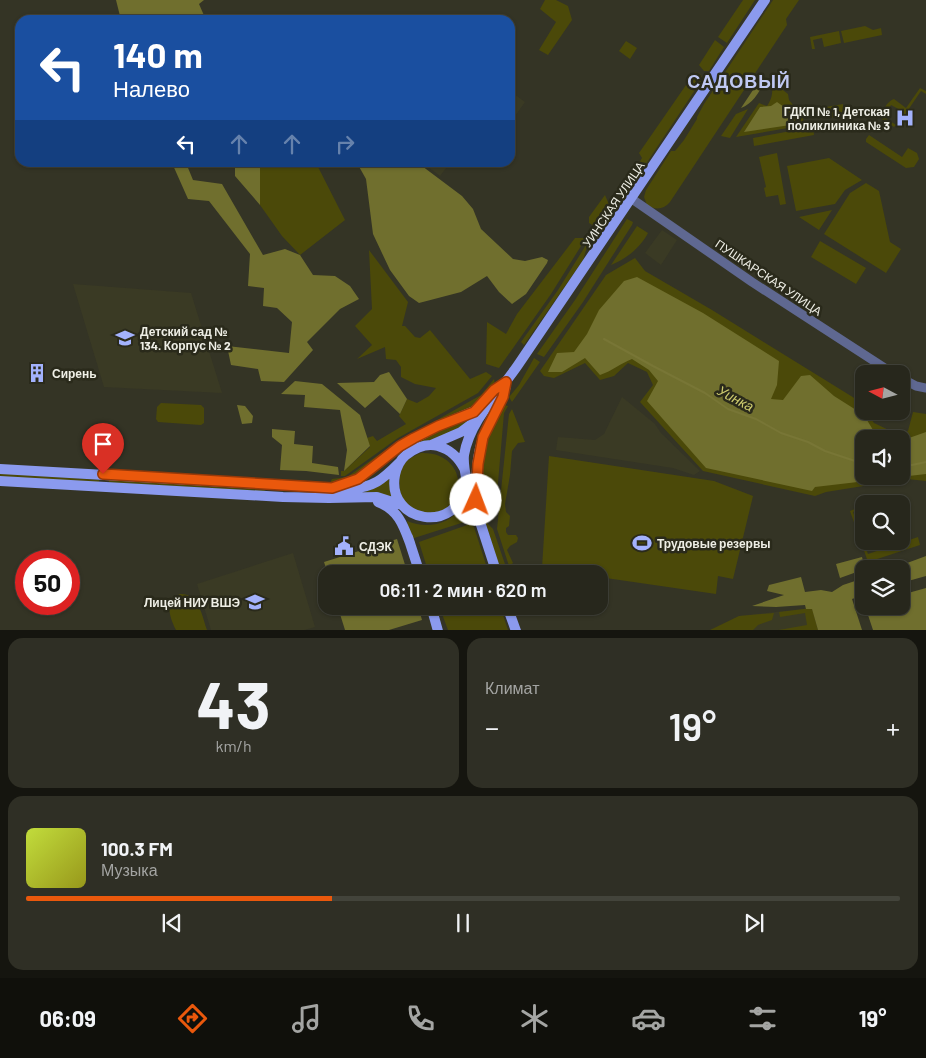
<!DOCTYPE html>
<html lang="ru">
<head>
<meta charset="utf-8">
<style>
  :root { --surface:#27271c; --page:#2f2f25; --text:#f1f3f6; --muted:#a4a5a3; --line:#43443b; --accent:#ea580c }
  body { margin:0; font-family:Barlow,sans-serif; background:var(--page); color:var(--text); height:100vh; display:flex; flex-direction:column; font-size:19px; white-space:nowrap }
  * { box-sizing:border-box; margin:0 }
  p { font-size:16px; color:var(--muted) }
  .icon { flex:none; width:28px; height:28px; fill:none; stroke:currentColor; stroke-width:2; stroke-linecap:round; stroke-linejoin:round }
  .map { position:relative; height:630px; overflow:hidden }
  .side { display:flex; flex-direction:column; gap:8px; padding:8px; background:#15150f; flex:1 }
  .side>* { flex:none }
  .guide { position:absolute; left:15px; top:15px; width:500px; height:152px; border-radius:15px; box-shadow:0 1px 4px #0004,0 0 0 1px var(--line); background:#1a4fa0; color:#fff; overflow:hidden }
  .needle { width:32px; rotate:277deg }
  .controls { position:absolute; left:855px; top:365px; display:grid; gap:10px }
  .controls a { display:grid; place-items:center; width:55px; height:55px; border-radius:10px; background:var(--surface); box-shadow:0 1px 4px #0004,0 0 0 1px var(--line); font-size:25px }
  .speed { position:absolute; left:15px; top:550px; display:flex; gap:10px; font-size:25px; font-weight:700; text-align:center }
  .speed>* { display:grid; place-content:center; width:65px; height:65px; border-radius:50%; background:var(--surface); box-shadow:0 1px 4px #0004,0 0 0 1px var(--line); line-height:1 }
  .speed .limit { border:8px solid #d22; background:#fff; color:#111 }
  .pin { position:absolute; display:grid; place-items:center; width:42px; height:42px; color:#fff; margin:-51px -21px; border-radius:50% 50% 50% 0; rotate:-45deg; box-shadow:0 0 5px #0007 }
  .pin .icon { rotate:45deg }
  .me { position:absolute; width:55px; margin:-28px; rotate:2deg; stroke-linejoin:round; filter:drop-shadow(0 0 4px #0008) }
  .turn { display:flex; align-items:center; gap:18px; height:105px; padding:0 15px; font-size:22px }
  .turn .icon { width:65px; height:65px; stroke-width:2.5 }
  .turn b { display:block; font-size:35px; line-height:42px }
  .lanes { display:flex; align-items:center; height:48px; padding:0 15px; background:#0003; justify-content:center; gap:25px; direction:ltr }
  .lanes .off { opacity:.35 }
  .big { font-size:38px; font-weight:600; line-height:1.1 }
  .side .card { flex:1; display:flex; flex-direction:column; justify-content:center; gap:8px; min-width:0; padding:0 18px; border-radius:15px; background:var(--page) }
  .side .dial { align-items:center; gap:0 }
  .dial b { font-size:65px; line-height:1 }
  .song { display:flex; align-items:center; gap:15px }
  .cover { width:60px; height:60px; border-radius:8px; background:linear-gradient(135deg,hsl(70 70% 55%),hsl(60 70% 35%)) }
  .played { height:5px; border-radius:2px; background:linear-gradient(90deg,var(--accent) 35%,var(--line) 35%) }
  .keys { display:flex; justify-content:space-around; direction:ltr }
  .heat { display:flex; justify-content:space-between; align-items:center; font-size:28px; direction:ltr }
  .side .tiles { flex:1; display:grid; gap:8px; grid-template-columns:1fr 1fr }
  .card:last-child { grid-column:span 2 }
  .trip { position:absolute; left:318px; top:565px; width:290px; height:50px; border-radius:15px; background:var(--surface); box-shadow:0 1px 4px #0004,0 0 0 1px var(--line); font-weight:600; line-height:50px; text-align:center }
  .tabs { display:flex; height:80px; justify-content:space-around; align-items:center; background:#10100b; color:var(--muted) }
  .tabs .icon { width:35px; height:35px }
  .tabs .on { color:var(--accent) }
  .tabs b { font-size:22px; color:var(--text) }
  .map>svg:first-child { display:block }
  .built { fill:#3a3a24 }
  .green { fill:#4b4909; fill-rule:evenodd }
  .forest { fill:#706f2e; fill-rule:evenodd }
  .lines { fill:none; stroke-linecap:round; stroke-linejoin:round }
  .stream { stroke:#787636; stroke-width:2 }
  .minor { stroke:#5f6891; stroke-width:9 }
  .major { stroke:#8b9aee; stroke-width:10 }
  .route-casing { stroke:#983908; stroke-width:12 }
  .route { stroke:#ea580c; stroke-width:9 }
  .labels { text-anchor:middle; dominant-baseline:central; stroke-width:5; stroke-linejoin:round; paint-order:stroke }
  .poi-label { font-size:12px; font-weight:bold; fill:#eeeee5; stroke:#2a2a1b; text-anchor:start }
  .street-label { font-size:12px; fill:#eeeee5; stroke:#2a2a1b }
  .water-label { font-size:14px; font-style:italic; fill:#cecc6f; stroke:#2a2a1b }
  .district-label { font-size:18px; font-weight:bold; letter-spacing:1px; fill:#c0c9f3; stroke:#2a2a1b }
</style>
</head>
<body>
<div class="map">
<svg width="926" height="631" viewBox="0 0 926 631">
  <rect width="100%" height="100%" fill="#343425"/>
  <!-- built -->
  <path class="built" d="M510,91l15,11 -15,21z
    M423,163h27l-10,13z
    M662,230l15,10 -16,25 -16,-12z
    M73,284l118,9 31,100 -118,-6z
    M622,397l33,27 6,9 39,38 -6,4 -21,-7 -117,-18 2,-13 37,3 9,-6z
    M293,553l22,74 -14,4 -90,-1 -14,-46z
    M812,608l6,22 -108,1 29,-15z"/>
  <!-- green -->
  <path class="green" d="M545,0h11l12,6 4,14 -24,35 -9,-5 17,-28 -16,-13z
    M743,0h12l-28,43 -9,-6z
    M773,0h26l-13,19 1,6 -117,177c-7,8 -15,8 -23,3l-3,-8 2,-7 25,-39h4l9,-11 13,-21v-2l7,-13z
    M865,26l8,4 8,-2 1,7 -38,8 -3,-12z
    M839,31l2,12 -17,4 -2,-9 -9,2 2,9h-3l-2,-12z
    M715,40l9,7 -15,24h-5l-5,-6z
    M626,41l11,7 -7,11 -11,-8z
    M695,72l5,2 3,4 -67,101 -5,-3 11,-18 -3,-5z
    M771,81l17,13 1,6 13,16 3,9 -69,12 23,-34 8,3c6,-9 6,-15 4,-25z
    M920,88l6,3v3l-5,-3 -17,25 -2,-1 2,-3 -13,-7 -7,12 12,8 -2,2 -12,-8c-1,-7 5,-18 12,-20l12,9z
    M843,104v8l-2,4 -7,2 -6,-3 -2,-8z
    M748,109l-18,29 -9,-2 15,-22z
    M813,127l1,8 -60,11 -1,-8z
    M869,135l33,22 6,-9 9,5 2,6 -5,8 -8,1 -40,-26v-3z
    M777,153l9,51 -6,1 -2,-10 -12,2 -2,-9 2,-1 -7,-30z
    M829,158l33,22 -17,10 -10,14 -39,7 -9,-45z
    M260,163h56l29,57 -45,35 -18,-19 -22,-31z
    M866,183l13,8 11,51 11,7 -15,24 -62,-39 26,-41z
    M605,195l5,12 -13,21 -8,-5v-6z
    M832,210l-13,20 -20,-13z
    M627,219l6,3 -1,3 -49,77 -39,55 -7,-3 38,-54z
    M637,226l11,7c-8,15 -22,26 -37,32z
    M575,238h11l-35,56 -52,74 -13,-4 1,-42 19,12 11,-20z
    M820,241l46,27 -10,16 -45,-27z
    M586,245l1,2 -4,13 -59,85 -3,-3 37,-52z
    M369,250l39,52 -6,24h3l10,11 5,1 10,-8 40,49 16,-7 6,4 -14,17 -80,45 -46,33 -7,5h-4v-5h3l26,-24 -3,-9 6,-2 4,5 29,-17 -7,-8 8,-17 10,4 12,-7 7,-8 -21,-4 -14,-7v-10l-5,-7 -10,-1 -1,-12 -28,12 15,-14 -17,-19 17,-17z
    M635,258l10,13 67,39 152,94v7h6l-1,5 5,7 25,12 9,-4 5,-19 13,2v67l-19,-2 -81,13 -11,4 -112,-25 -63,-69 13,-17 -6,-13 -19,-9 -14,13 -14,4 -15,-17 -31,15 -10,-2 -4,-5 66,-96zM864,439h37v37h-37z
    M534,358l6,4 -28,40 -3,-5 10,-12z
    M494,379c3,9 -7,16 -12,22l-128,75 -24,7 2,-4 15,-2 44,-31 90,-51z
    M161,403l40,2 3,3v15l-3,2 -43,-3 -2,-3 1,-12z
    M504,405l4,1 -4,7 -8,93 -6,7 -8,3c-4,-28 -3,-58 7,-84 4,-9 10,-18 15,-27z
    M512,409l13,33 -7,1 -6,8 -2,24 -5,29 1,8 4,4 -1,10 -3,2v4l2,3h8l2,3 -1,4 -7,4 -3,4 6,13 -4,3 -12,-37 12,-115z
    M469,418v2c-21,19 -32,18 -58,25l23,-14z
    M421,453c49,-2 49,62 6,60 -4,0 -9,1 -12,-1 -5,-2 -10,-9 -14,-13 -2,-24 -7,-35 20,-46z
    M549,456l165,25 39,15 -20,83 -15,-3 -2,18 -117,-17v-3h-22l-35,-6z
    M0,473l99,7v4l-99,-7z
    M389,478l3,18 -39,-2 15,-3 10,-5z
    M109,480l156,10 -1,4 -155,-10z
    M903,495l7,20 -9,3v-14h-27l-2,-2 2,-2z
    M467,497l7,22 -63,20 -4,-18c24,10 51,1 60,-24z
    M862,506l2,2 -11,4 15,42 50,-17 2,8 -52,17 -18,-51z
    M485,521l8,8 13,38 -7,-1z
    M470,524l4,3 15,47h-60l-10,-32z
    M180,594c19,-1 22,22 27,36h-31c-5,-10 -8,-18 -6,-30z
    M439,606h61l8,24h-60z
    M812,608l6,22 -45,1 34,-6 -2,-12 -25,4 -1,-5z
    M774,613l-2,7 -14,5 -5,5h-43l29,-14z"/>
  <!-- forest -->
  <path class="forest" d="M116,0h88l-5,4 7,16h-85z
    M759,81l5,1c-5,11 -12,22 -23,26z
    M777,102l7,5 13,17 -53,8 16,-25 11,-1z
    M172,163h14l7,17 29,4 41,71 22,-6 15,6 13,20 22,1 15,10 9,13 -19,10 -33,33 6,8 -29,32 -23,-1 -3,-12 -27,-4 -4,-19 62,7 3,-31 -15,-14 -14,-2 1,-18 -16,-2 2,-32 -41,-53 -21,-2z
    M235,163h25v42l-25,-29z
    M357,163h61l44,33 11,13 8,20 32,30 12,2 17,-4 6,3 -1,3 -21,31 -14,10 -13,-12 -12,-16 -26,16 -42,11 -10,-7 -19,-26 -17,-36 -7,-55z
    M637,277l66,36 76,48 -2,24 -6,14 12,1 18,-24 9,-1 24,21 30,19 9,15 18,7 18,1 17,-6v42l-111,13 -3,4 -106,-23 -59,-67 11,-20 -9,-11 -17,-11c-11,4 -20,12 -32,16l-15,-17 -23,14h-14l9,-19 17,-1 13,-18 12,-24 25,-29zM864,439h37v37h-37z
    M389,372l18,27 -7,15 -20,-19 -15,13 -28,-25 37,-1 6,-7z
    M295,381l27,3 38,31 10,31 -26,25 3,-21 -7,-40 -36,-3 1,-12 -24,-1z
    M237,405l8,1 8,10 -1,7 -10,1z
    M272,429l23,2 -1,13 19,2 -1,17 26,4 1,8 -33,-4 -26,-1 2,-25 -10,-8z
    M397,539l9,29 -17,6h-61l-4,-12z
    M926,556v20l-25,7v-14h-10z
    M862,557l3,12 -25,9 -4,-14z
    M801,577l4,15 16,-2 11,2 11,-7 21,-7v24l-3,-6 -9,3 10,31h-44l-6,-21h-6l-1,-4 -29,2 -24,-1 32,-11 -17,-4 2,-6z
    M926,588v42h-53l-8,-24h36v-11z
    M364,606h54l4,14 -33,10h-44l-5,-16z"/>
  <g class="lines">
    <!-- stream -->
    <path class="stream" d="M604,339l49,27 52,27 23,16 28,10 25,14 27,9 17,9 39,13
      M901,465h11l14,-3"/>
    <!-- minor -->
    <path class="minor" d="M632,199l120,83 142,92
      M901,378l15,8 10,2"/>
    <!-- major -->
    <path class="major" d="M431,445l30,-13 16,-12
      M464,468c-6,-11 -13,-18 -26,-22 -11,-3 -23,2 -32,9 -6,5 -9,11 -11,20 -9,48 63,61 72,8
      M0,469l350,20c24,-2 32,-9 49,-26
      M0,481l283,16 46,1 48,-1 25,8
      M339,486l19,-7 42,-33 38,-20 36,-15 11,-10
      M476,501c0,-22 0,-45 8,-66 6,-17 18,-31 22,-49
      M378,502c20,8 25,22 32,41
      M408,537l12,37
      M497,574l-30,-92c-2,-9 -4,-18 -3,-27 6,-35 35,-62 54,-90l247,-365
      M431,606l7,25
      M507,606l9,25"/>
  </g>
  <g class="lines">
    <!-- route casing -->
    <g class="route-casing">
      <path id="route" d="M103,474l229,14 26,-9 42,-33 14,-8 24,-12 36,-14 20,-22 12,-8 -3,15 -20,40 -5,27 -2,36"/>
    </g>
    <!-- route -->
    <use href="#route" class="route"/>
  </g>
  <!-- icons -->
  <defs>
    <g id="hospital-bare" transform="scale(1.5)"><path d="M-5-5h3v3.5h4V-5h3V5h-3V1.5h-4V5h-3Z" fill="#a3b2fd" stroke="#2a2a1b" stroke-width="2.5" paint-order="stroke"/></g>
    <g id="school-bare" transform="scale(1.5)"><path d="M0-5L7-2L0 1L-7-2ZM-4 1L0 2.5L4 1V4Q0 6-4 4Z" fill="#a3b2fd" stroke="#2a2a1b" stroke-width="2.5" paint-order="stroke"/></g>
    <g id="building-bare" transform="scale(1.5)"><path d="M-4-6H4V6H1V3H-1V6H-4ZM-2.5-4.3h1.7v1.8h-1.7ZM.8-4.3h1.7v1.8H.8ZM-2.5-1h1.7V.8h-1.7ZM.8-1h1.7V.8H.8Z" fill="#a3b2fd" stroke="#2a2a1b" stroke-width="2.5" paint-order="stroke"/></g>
    <g id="stadium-bare" transform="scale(1.5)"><path d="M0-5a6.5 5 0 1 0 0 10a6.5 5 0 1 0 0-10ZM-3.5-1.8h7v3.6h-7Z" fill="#a3b2fd" stroke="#2a2a1b" stroke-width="2.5" paint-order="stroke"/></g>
    <g id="civic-bare" transform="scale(1.5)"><path d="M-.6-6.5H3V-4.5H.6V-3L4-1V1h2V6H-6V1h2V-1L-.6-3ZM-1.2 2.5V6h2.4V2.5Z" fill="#a3b2fd" stroke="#2a2a1b" stroke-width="2.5" paint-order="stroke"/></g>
  </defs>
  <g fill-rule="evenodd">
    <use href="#hospital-bare" x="905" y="118"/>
    <use href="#school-bare" x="125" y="338"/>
    <use href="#building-bare" x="37" y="373"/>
    <use href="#stadium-bare" x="642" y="543"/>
    <use href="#civic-bare" x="344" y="546"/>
    <use href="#school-bare" x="255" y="602"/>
  </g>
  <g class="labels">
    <!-- poi labels -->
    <g class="poi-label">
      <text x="890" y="111" text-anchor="end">ГДКП № 1, Детская<tspan x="890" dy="14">поликлиника № 3</tspan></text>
      <text x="140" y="331">Детский сад №<tspan x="140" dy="14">134. Корпус № 2</tspan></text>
      <text x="52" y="373">Сирень</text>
      <text x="657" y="543">Трудовые резервы</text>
      <text x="359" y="546">СДЭК</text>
      <text x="240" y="602" text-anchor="end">Лицей НИУ ВШЭ</text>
    </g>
    <!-- street labels -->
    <g class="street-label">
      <text transform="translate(613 204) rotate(-56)">УИНСКАЯ УЛИЦА</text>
      <text transform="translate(769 277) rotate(34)">ПУШКАРСКАЯ УЛИЦА</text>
    </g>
    <!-- water labels -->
    <g class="water-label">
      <text transform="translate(736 398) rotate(28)">Уинка</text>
    </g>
    <!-- district labels -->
    <g class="district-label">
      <text x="739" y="81">САДОВЫЙ</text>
    </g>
  </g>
</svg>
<div class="controls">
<a><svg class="needle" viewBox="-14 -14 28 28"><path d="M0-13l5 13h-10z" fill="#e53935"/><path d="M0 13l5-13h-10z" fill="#a4a5a3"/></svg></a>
<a><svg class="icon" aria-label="sound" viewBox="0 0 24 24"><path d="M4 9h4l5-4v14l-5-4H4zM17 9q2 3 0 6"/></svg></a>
<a><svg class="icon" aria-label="search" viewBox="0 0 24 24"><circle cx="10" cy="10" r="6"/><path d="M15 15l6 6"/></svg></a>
<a><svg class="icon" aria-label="layers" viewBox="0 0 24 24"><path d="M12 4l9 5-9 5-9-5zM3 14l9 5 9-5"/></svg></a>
</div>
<div class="speed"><div class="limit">50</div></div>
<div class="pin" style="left:103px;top:474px;background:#d93025"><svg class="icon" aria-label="arrive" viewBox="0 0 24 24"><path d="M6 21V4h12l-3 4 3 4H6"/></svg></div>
<svg class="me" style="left:476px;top:500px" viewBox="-20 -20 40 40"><circle r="19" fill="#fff"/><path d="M0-13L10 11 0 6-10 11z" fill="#ea580c"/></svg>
<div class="trip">06:11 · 2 мин · 620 m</div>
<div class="guide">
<div class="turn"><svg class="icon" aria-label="left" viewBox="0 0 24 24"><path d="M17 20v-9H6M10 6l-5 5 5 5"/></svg><div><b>140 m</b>Налево</div></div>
<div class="lanes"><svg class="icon" aria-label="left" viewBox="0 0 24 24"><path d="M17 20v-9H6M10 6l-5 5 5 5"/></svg><svg class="icon off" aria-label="ahead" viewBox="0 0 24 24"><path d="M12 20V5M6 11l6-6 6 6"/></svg><svg class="icon off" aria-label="ahead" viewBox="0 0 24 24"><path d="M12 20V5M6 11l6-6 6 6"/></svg><svg class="icon off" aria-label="right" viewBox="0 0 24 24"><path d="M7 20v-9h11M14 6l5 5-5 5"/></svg></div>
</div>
</div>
<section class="side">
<div class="tiles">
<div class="card dial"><b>43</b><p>km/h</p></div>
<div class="card"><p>Климат</p>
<div class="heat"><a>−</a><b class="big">19°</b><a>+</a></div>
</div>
<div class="card">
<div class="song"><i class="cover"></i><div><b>100.3 FM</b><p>Музыка</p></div></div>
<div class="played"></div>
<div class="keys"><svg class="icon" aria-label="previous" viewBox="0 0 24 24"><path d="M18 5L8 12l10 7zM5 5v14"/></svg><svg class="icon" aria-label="pause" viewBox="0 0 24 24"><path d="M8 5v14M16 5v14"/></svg><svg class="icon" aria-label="next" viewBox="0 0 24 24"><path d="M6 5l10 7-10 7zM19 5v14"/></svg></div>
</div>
</div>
</section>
<nav class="tabs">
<b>06:09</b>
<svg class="icon on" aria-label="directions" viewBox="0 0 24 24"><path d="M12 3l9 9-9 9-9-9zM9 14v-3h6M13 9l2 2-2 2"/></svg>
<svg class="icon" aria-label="music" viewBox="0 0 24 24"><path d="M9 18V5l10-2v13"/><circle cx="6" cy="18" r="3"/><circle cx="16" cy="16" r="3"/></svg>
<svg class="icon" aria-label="phone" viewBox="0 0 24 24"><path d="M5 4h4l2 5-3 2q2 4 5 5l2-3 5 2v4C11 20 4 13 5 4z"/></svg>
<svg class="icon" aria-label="climate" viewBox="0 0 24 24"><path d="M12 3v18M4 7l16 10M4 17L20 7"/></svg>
<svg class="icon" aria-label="car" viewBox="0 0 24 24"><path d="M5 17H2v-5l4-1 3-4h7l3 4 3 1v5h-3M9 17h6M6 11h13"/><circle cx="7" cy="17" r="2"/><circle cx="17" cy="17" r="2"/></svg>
<svg class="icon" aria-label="filters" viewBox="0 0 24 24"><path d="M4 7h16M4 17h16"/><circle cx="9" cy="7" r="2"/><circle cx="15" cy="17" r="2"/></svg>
<b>19°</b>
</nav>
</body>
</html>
